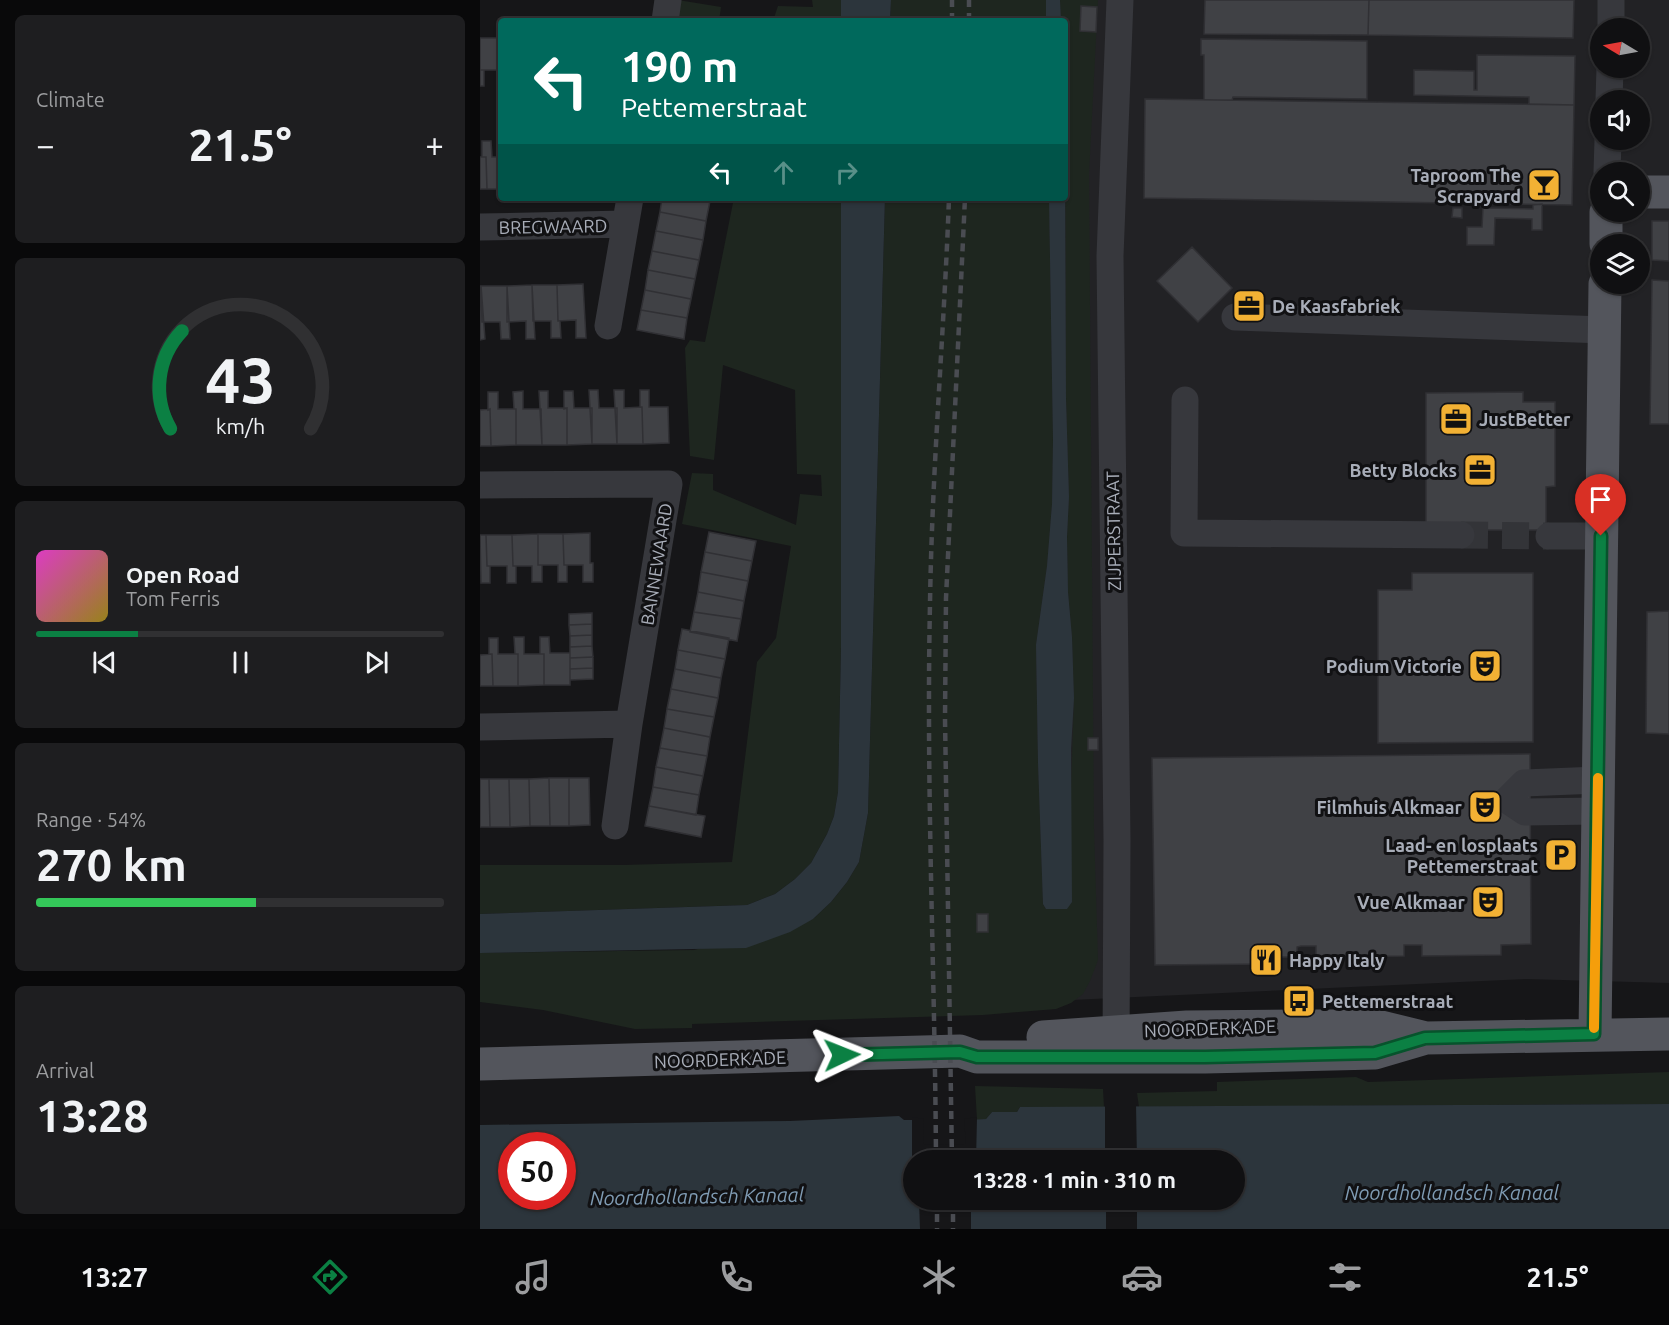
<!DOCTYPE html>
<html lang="en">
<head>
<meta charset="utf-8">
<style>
  :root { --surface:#101012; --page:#1e1e20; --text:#f1f3f6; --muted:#9c9d9f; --line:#303032; --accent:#0b8043 }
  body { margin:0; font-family:Ubuntu,sans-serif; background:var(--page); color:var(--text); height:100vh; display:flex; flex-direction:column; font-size:22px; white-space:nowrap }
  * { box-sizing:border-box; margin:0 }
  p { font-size:20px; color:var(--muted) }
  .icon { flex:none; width:33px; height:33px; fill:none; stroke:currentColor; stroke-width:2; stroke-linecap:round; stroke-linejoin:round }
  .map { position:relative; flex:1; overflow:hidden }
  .details { display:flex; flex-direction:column; gap:15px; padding:15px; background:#09090a; width:480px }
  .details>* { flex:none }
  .guide { position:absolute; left:18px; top:18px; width:570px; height:183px; border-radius:6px; box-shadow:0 2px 4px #0004,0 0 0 2px var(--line); background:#00695c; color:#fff; overflow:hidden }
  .needle { width:39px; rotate:280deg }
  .tools { position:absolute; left:1110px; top:18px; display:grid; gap:12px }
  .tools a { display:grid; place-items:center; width:60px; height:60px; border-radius:50%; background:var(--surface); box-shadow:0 2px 4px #0004,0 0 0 2px var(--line); font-size:30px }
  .speed { position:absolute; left:18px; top:1132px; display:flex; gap:12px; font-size:30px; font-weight:700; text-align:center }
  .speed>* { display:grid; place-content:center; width:78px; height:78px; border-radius:50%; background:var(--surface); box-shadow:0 2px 4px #0004,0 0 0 2px var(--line); line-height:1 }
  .speed .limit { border:9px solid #d22; background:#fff; color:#111 }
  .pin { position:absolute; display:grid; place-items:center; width:51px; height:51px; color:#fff; margin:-62px -26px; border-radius:50% 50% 50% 0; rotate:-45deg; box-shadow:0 0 6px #0007 }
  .pin .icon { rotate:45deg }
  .me { position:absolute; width:66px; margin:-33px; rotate:88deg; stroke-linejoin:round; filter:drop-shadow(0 0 4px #0008) }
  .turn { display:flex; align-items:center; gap:21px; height:126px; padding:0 24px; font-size:27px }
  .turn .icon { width:78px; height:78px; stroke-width:2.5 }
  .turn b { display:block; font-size:42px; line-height:51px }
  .lanes { display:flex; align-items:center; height:57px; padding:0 24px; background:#0003; justify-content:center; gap:30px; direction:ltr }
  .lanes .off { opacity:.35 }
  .big { font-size:45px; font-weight:700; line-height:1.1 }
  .details .tile { flex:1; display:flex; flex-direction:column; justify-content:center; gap:9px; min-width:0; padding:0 21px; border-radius:9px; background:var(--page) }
  .details .dial { align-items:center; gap:0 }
  .dial svg { height:156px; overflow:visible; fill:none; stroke:var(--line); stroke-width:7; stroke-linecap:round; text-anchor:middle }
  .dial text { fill:var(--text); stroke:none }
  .song { display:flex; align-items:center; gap:18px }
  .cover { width:72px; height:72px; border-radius:9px; background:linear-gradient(135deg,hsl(310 70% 55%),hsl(50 70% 35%)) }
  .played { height:6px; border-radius:3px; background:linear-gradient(90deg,var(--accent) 25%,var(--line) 25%) }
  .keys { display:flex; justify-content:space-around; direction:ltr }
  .heat { display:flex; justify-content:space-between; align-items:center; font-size:33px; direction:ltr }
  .charge { height:9px; border-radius:4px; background:linear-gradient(90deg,#34c759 54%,var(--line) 0) }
  .trip { position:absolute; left:423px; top:1150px; width:342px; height:60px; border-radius:30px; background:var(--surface); box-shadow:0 2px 4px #0004,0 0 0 2px var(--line); font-weight:700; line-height:60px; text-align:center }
  .tabs { display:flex; height:96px; justify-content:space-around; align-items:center; background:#060607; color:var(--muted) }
  .tabs .icon { width:42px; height:42px }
  .tabs .active { color:var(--accent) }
  .tabs b { font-size:27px; color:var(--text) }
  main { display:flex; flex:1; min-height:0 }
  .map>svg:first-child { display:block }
  .built { fill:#222225; fill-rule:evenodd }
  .green { fill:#1e261f }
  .water { fill:#2c353c; fill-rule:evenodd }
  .pier { fill:#161618 }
  .building { fill:#404145; stroke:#303034; stroke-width:1.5 }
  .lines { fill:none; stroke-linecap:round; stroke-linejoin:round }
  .minor-tunnel { stroke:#333438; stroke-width:27; stroke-dasharray:27 14; stroke-linecap:butt }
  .minor { stroke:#37383d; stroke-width:27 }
  .major { stroke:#53555c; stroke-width:33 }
  .rail { stroke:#4a4c52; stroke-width:4.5; stroke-dasharray:8 6; stroke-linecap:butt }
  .route-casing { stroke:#07532c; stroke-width:15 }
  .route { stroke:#0b8043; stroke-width:10 }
  .slow { stroke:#f59e0b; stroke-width:10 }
  .labels { text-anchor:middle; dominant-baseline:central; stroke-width:6; stroke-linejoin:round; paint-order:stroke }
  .poi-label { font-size:18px; font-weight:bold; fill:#a8adb8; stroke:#111113; text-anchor:end }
  .street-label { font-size:18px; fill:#a8adb8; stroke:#111113 }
  .water-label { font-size:20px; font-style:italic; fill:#7f9bb3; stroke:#111113 }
</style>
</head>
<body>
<main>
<section class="details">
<div class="tile"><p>Climate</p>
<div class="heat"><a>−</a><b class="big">21.5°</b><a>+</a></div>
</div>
<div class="tile dial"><svg viewBox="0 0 100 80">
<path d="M14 69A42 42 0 1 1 86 69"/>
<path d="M14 69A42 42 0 0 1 20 19" stroke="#0b8043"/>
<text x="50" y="56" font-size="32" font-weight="700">43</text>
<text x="50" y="72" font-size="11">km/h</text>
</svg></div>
<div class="tile">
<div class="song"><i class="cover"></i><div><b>Open Road</b><p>Tom Ferris</p></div></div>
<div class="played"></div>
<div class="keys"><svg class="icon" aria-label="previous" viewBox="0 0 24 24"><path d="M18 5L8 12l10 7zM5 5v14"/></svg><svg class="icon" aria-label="pause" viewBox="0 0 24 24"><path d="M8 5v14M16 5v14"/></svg><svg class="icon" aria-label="next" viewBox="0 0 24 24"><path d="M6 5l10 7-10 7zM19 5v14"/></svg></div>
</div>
<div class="tile"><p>Range · 54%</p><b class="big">270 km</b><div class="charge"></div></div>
<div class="tile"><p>Arrival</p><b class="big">13:28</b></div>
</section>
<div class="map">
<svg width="1189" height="1229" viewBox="0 0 1189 1229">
  <rect width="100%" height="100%" fill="#161618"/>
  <!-- built -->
  <path class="built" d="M552,0h637v983l-143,-4 -499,23 4,-804h34v-177h-33zM1120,28h40v40h-40zM1120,100h40v40h-40zM1120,172h40v40h-40zM1120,244h40v40h-40z"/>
  <!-- green -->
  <path class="green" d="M198,0l43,7 -2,14h-45z
    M332,0h29v21h-68l5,-15 35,1z
    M411,0h155v21h-156z
    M580,0h38l-9,174 5,655 4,131 -8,21 -7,13 -12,9 -15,6 -73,6 -291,9v4l-57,1 -92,-19 -63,-8v-49l214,-3 119,-31 18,-17 16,-20 12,-20 9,-49 17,-615h164l4,242 -1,64 -5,62 -11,79 2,118 5,141 3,5h21l7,-211 -2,-61 -4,-45 -1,-55 2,-40 -3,-99 -1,-377h-4z
    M254,198h107v450l-3,144 -4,24 -7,18 -16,29 -16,16 -20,15 -28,11 -267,9v-49h143l109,-3 25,-200 19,-24 15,-92 -109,-22 10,-51 21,1v16l83,35 4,-31 22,2 -1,-21 -24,-1 -2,-84 -72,-25 -9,95 -24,-4 -5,-108 5,-8 15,2z
    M1189,1072v32l-530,3 -2,-14 80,-2v-9l139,-5 12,5z
    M495,1086l128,3 1,18h-84l-3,5h-25l-6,7 -9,1z"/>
  <!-- water -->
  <path class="water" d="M361,0h50l-1,21h-49z
    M566,0h14l1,21h-15z
    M585,173l1,225 3,99 -2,40 1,55 4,45 2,61 -3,51 1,153 -5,7h-21l-3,-5 -5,-141 -2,-118 11,-79 5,-62 1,-64 -4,-242h16z
    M361,198h44l-17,615 -9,49 -12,20 -16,20 -18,17 -23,13 -44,16 -266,5v-39l267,-9 28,-11 20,-15 16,-16 16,-29 7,-18 4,-24 3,-144z
    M1189,1104v125h-1189v-104l310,-4 109,-5 5,4h18l-2,28 49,-1 -2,-27 19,-1 6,-7h25l3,-5zM32,1146h50v51h-50zM434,1161h320v39h-320z"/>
  <!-- pier -->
  <path class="pier" d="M625,1104h31l1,57h-32z
    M432,1117l12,2 -1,26 43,-1 -2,-25 13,-2 -1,44h-62l-2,2z
    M439,1200h52v29h-51z
    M626,1200h31v29h-31z"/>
  <!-- building -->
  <path class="building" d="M725,0h164l-1,35 -164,-1z
    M889,0h205l-1,38 -205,-3z
    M601,6l16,1 -1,25 -16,-1z
    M0,38h21v48l-1,-16h-20z
    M0,38v32h4v16h-4z
    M721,39l166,2v58l-134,-2 -1,3h-28v-45h-3z
    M997,55l98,1 -1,49 -45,-1v-7l-115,-2v-25l60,1v19h3z
    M665,99l429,6 -2,100 -428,-7z
    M2,141h9l1,16h9v32h-14l-1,-32h-4z
    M0,157h6l1,32h-7z
    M182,198h31l17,3 -4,20 -46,-9z
    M1062,204v26h-10v-11l-37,-1 -1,27h-27v-18h15l1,-19 50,1v-4z
    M973,208h9v10l-10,-1z
    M180,212l46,9 -3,19 -47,-9z
    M1172,221h17v40l-17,-1z
    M176,231l47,9 -4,20 -47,-9z
    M712,247l40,41 -34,34 -41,-41z
    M172,251l47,9 -4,19 -47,-9z
    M168,270l47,9 -4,20 -46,-9z
    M1172,280l17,1v143h-19z
    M103,284l3,54h-10v-18l-18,1 -1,-36z
    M52,285h25l1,36h2l1,17h-10v-17h-18z
    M52,285l3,54h-9v-18l-19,1v-36z
    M0,286h1l4,53 -5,1z
    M1,286h26l3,53h-9l-1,-17h-18z
    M165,290l46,9 -4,19 -46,-8z
    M161,310l46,8 -3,21 -47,-9z
    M109,390h9l1,18h18v36h-25z
    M134,390h10v18l18,-1 1,37h-26z
    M160,390h9v17h19l1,36 -26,1 -1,-37h-2z
    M43,391v18h18l1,36h-26v-36h-2l-1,-17z
    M59,391h9v17h19v37h-25z
    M84,391h9l1,17h18v36l-25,1v-37l-3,1z
    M8,392h10v17h18v36l-25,1 -1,-37 -2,1z
    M1043,392v10h32v84l-9,1v43h-87l-33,-7v-130z
    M10,409l1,37h-11v-36z
    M229,532l47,9 -4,20 -47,-9z
    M110,533v30h3v19h-10v-17h-19l-1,-31z
    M58,534v31h4v17h-10v-16h-19l-1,-31z
    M58,534h25l1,31h3v17h-9v-17h-20z
    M0,535h6l1,31h3v17h-9z
    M6,535h26l1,31h3v17h-9v-17h-20z
    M225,552l47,9 -4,20 -47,-9z
    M221,572l47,9 -4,20 -46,-9z
    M932,573h121v169l-155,1v-153h34z
    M218,592l46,9 -3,18 -47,-7z
    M1189,611v123l-23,-1 1,-121z
    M214,612l47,7 -4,22 -47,-9z
    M112,613v11l-23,1v-11z
    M112,624v11l-22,1 -1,-11z
    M202,629l47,9 -4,21 -47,-9z
    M112,635v11l-22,1v-11z
    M34,637h10v17h20v31l-26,1v-32h-3z
    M60,637h9l1,16h20v32h-26v-31h-4z
    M9,638h9v16h20v32h-25l-1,-32h-3z
    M112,646l1,11 -23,1v-11z
    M198,650l47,9 -4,19 -46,-9z
    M12,654l1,32h-13v-31z
    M113,657v11l-23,1v-11z
    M113,668v11l-23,1v-11z
    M195,669l46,9 -3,20 -47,-9z
    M191,689l47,9 -4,19 -47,-8z
    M187,709l47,8 -4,20 -46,-9z
    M184,728l46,9 -3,19 -47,-8z
    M608,738h10v12h-10z
    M180,748l47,8 -4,20 -47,-9z
    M1050,754l1,190 -30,1v10l-79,1v-11h-18v11l-88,1v-11h-15l-4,1v10h-18v7l-124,1 -3,-207z
    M176,767l47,9 -4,19 -46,-8z
    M69,778h20v48h-19z
    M69,778l1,48h-20l-1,-47z
    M89,778h20l1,47 -21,1z
    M0,779h9l1,48h-10z
    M9,779h20l1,48h-20z
    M29,779h20l1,47 -20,1z
    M173,787l46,8 -3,20 -47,-9z
    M169,806l56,10 -4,21 -56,-11z
    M497,914h11v18h-11z"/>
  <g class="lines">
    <!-- minor-tunnel -->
    <path class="minor-tunnel" d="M981,535l88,1"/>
    <!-- minor -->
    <path class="minor" d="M185,21l3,-21
      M1131,28v-28
      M1129,100l1,-32
      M1127,172l1,-32
      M0,227l145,-3
      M755,317l370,13
      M128,326l22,-128
      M705,400l-1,133 277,2
      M0,485l189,-1 -40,240 -14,102
      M1069,536h37
      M0,727l149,-3
      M1027,800l17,-17 74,-3
      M1027,800l18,12 73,-1
      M636,1052l1,-212 -7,-584 10,-256"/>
    <!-- major -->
    <path class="major" d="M1160,192h29
      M1126,244v-32
      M1115,1034l10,-750
      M563,1037l144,-10 111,-1h79l49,12 243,-4
      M0,1064l480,-13 17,6h228l170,-4 51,-15"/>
    <!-- rail -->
    <path class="rail" d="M472,21v-21
      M489,21v-21
      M456,1161c-1,-186 -10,-371 -6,-557 2,-135 14,-270 19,-406
      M472,1161l-7,-442 1,-121 19,-400
      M457,1200v29
      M473,1200v29"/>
  </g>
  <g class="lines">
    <!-- route casing -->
    <g class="route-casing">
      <path id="route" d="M362,1055l118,-3 17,5h228l170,-4 50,-15 169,-4 7,-498"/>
    </g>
    <!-- route -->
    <use href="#route" class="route"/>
    <!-- slow -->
    <path class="slow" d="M1114,1028l4,-250"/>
  </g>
  <!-- icons -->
  <defs>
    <g id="bar-square" transform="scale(1.725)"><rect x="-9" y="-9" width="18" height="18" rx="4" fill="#f2b134" stroke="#111113"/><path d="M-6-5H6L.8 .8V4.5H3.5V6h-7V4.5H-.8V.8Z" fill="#111"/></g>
    <g id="office-square" transform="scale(1.725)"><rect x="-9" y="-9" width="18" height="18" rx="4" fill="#f2b134" stroke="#111113"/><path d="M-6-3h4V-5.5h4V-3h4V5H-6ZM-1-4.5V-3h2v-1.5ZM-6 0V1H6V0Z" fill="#111"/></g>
    <g id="theatre-square" transform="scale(1.725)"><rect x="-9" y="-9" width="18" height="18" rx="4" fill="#f2b134" stroke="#111113"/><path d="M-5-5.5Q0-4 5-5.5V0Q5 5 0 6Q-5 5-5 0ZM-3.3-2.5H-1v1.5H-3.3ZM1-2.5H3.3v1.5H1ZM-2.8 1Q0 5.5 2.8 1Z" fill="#111"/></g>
    <g id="parking-square" transform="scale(1.725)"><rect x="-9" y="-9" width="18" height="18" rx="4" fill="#f2b134" stroke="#111113"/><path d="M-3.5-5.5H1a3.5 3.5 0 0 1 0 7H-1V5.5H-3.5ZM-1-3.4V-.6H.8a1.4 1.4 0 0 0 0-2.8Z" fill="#111"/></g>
    <g id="restaurant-square" transform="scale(1.725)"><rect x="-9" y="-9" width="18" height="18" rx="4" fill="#f2b134" stroke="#111113"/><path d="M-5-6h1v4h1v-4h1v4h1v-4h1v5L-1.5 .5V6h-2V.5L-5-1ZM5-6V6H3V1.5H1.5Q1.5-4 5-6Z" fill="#111"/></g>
    <g id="bus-square" transform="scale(1.725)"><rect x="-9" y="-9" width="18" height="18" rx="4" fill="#f2b134" stroke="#111113"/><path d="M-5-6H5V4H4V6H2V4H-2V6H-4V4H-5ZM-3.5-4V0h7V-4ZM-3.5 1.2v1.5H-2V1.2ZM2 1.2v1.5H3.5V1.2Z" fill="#111"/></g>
  </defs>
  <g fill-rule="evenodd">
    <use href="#bar-square" x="1064" y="185"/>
    <use href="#office-square" x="769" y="306"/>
    <use href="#office-square" x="976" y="419"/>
    <use href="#office-square" x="1000" y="470"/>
    <use href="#theatre-square" x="1005" y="666"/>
    <use href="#theatre-square" x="1005" y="807"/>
    <use href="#parking-square" x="1081" y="855"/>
    <use href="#theatre-square" x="1008" y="902"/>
    <use href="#restaurant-square" x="786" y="960"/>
    <use href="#bus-square" x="819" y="1001"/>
  </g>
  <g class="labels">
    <!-- poi labels -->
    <g class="poi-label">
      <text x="1041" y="175">Taproom The<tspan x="1041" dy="21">Scrapyard</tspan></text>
      <text x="792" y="306" text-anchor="start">De Kaasfabriek</text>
      <text x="999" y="419" text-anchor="start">JustBetter</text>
      <text x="977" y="470">Betty Blocks</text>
      <text x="982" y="666">Podium Victorie</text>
      <text x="982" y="807">Filmhuis Alkmaar</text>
      <text x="1058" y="845">Laad- en losplaats<tspan x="1058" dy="21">Pettemerstraat</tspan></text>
      <text x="985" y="902">Vue Alkmaar</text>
      <text x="809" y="960" text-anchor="start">Happy Italy</text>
      <text x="842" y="1001" text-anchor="start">Pettemerstraat</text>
    </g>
    <!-- street labels -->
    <g class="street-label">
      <text transform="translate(73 226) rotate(-1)">BREGWAARD</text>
      <text transform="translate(633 531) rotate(-91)">ZIJPERSTRAAT</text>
      <text transform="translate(176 564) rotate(-81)">BANNEWAARD</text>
      <text transform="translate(730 1028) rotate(-2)">NOORDERKADE</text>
      <text transform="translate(240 1059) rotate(-2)">NOORDERKADE</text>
    </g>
    <!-- water labels -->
    <g class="water-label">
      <text x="972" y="1192">Noordhollandsch Kanaal</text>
      <text transform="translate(217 1196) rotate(-1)">Noordhollandsch Kanaal</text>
    </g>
  </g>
</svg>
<div class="tools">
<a><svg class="needle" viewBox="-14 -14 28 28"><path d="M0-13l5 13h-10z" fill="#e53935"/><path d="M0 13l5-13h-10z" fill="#9c9d9f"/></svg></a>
<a><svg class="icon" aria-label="sound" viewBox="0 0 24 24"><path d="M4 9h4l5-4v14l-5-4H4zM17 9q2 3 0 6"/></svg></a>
<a><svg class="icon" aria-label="search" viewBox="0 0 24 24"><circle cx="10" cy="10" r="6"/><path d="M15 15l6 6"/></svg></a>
<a><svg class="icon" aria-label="layers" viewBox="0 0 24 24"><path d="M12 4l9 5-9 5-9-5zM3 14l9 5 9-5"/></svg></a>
</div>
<div class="speed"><div class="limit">50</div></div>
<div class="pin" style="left:1121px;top:536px;background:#d93025"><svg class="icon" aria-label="arrive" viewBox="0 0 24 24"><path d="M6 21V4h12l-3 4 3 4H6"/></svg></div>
<svg class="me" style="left:362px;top:1055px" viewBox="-20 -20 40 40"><path d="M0-17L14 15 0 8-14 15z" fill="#0b8043" stroke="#fff" stroke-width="4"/></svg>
<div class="trip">13:28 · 1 min · 310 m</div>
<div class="guide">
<div class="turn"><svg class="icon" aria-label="left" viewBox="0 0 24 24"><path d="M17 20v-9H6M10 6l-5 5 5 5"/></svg><div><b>190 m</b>Pettemerstraat</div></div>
<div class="lanes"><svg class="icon" aria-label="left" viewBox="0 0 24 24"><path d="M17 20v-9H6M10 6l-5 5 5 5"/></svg><svg class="icon off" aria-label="ahead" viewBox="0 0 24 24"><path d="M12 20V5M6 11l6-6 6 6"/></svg><svg class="icon off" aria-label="right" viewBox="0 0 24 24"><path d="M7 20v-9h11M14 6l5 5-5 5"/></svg></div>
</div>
</div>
</main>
<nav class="tabs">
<b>13:27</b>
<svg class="icon active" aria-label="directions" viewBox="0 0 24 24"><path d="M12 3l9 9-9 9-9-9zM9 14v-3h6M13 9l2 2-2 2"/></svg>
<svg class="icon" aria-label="music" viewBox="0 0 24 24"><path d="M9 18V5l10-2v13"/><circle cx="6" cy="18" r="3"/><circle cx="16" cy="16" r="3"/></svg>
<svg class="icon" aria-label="phone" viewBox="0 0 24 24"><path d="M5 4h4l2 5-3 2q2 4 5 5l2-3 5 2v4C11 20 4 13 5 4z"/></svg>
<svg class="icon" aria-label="climate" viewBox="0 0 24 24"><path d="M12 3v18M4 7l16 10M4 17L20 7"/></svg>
<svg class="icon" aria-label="car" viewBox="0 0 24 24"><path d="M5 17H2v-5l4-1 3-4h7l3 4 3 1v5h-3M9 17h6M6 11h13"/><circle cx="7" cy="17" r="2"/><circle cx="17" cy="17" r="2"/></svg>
<svg class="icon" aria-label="filters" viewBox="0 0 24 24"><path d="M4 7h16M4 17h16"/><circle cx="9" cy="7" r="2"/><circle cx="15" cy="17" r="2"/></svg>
<b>21.5°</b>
</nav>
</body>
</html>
